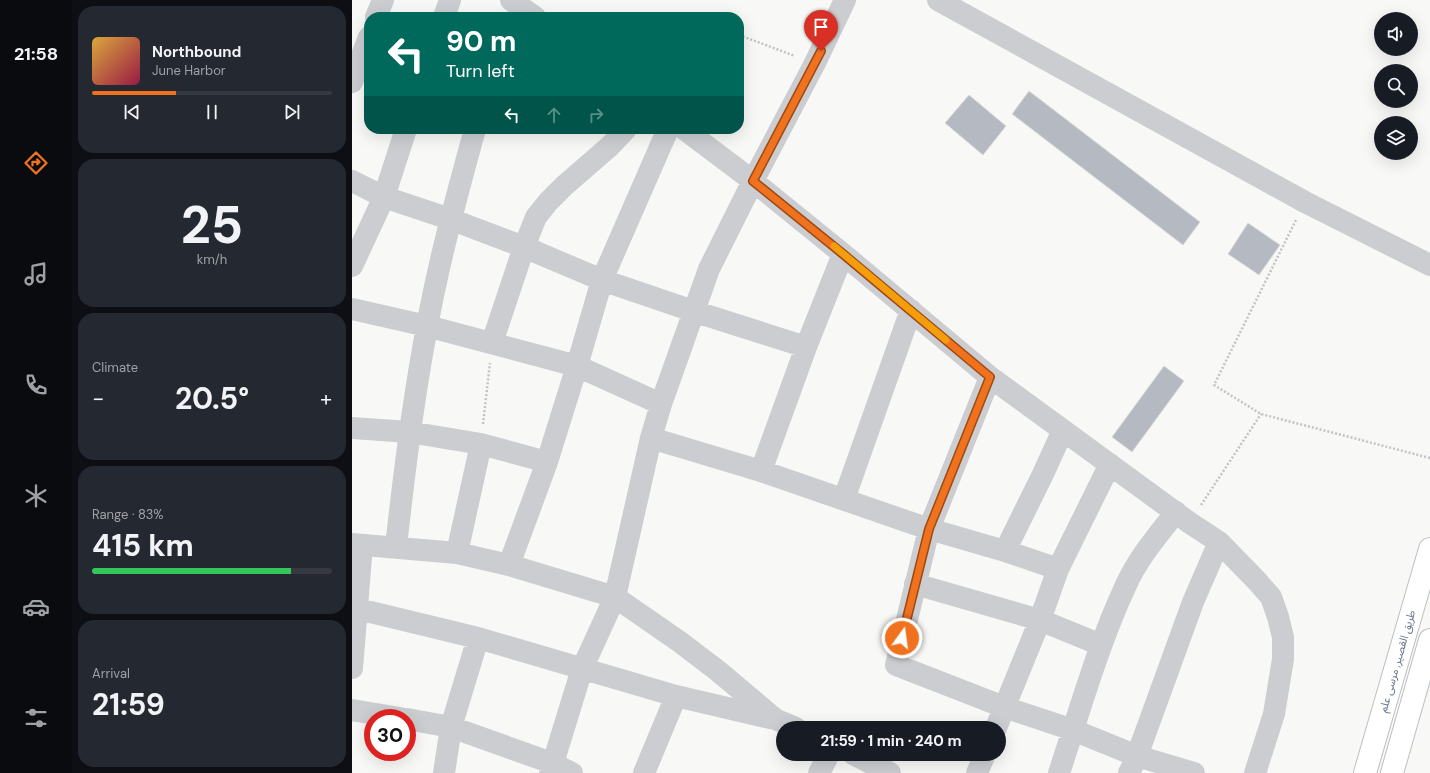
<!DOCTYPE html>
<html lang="en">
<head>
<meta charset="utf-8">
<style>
  :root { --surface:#171b24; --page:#242831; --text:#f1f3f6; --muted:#9ea1a6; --line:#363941; --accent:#f0721e }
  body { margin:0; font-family:"DM Sans","Noto Sans Arabic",sans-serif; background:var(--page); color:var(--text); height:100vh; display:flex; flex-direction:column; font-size:15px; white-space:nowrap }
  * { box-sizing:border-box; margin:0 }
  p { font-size:13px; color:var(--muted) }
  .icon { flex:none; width:22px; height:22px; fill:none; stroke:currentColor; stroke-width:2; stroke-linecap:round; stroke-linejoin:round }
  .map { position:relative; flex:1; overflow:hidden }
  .sheet { display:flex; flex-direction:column; gap:6px; padding:6px; background:#0d0f14; width:280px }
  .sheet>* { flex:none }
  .hud { position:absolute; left:12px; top:12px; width:380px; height:122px; border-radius:16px; box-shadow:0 4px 16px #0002; background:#00695c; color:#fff; overflow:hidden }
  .buttons { position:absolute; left:1022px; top:12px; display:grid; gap:8px }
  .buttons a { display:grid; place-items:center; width:44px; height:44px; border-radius:50%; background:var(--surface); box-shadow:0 4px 16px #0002; font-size:20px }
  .speed { position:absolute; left:12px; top:709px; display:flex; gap:8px; font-size:20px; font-weight:700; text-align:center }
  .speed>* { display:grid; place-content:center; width:52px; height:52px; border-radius:50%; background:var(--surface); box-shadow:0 4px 16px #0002; line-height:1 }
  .speed .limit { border:6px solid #d22; background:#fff; color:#111 }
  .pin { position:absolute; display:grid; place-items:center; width:34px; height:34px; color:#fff; margin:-41px -17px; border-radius:50% 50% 50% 0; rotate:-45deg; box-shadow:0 0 4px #0007 }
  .pin .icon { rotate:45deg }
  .me { position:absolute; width:44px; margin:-22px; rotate:14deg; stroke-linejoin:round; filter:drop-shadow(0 0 3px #0008) }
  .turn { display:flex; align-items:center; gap:14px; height:84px; padding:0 16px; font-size:18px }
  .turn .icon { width:52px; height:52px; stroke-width:2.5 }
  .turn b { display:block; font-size:28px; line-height:34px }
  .lanes { display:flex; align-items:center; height:38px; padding:0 16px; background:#0003; justify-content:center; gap:20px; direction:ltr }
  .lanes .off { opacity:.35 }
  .big { font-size:30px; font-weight:700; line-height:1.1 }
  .sheet .tile { flex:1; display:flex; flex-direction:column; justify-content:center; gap:6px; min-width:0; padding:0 14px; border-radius:16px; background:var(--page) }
  .sheet .dial { align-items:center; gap:0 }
  .dial b { font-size:52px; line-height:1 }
  .song { display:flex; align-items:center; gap:12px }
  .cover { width:48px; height:48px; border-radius:6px; background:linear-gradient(135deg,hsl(40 70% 55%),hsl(340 70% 35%)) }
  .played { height:4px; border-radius:2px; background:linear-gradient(90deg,var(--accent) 35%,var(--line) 35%) }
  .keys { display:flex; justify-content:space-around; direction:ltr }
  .heat { display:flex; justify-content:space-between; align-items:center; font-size:22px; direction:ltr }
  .charge { height:6px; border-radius:3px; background:linear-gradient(90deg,#34c759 83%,var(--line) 0) }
  .trip { position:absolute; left:424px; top:721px; width:230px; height:40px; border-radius:20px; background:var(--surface); box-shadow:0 4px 16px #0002; font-weight:700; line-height:40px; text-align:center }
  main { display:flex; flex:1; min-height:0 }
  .tab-bar { display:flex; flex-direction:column; width:72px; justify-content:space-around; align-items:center; background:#090b0e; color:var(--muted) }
  .tab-bar .icon { width:28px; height:28px }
  .tab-bar .active { color:var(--accent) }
  .tab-bar b { font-size:18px; color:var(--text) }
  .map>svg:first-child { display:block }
  .building { fill:#b5bac2; stroke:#dadad8 }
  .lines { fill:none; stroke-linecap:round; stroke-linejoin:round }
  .major-casing { stroke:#bbbec3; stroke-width:24 }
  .path { stroke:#c1c3c6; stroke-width:2.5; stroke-dasharray:2 2; stroke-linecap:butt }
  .minor { stroke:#cbcdd1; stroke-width:22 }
  .major { stroke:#fff; stroke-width:22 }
  .route-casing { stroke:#9c4a14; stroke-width:10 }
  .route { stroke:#f0721e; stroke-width:7 }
  .slow { stroke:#f59e0b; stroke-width:7 }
  .labels { text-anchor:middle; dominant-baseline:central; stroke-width:4; stroke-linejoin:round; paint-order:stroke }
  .street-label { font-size:11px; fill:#657389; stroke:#fff }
</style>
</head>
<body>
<main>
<nav class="tab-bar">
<b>21:58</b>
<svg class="icon active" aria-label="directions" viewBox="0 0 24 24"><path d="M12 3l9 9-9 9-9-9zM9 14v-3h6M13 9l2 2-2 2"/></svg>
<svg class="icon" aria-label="music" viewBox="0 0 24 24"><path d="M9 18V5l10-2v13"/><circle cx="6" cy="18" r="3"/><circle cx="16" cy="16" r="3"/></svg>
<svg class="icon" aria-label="phone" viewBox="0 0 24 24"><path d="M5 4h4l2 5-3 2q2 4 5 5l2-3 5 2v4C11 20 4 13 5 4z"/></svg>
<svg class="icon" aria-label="climate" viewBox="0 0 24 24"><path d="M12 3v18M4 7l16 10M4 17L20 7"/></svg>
<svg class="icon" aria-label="car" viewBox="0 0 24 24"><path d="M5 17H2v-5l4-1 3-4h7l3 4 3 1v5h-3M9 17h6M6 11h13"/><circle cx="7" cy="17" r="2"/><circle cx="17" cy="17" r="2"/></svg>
<svg class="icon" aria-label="filters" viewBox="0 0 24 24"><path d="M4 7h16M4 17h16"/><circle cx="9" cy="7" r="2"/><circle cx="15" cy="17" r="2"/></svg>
</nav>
<section class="sheet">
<div class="tile">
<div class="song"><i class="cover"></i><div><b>Northbound</b><p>June Harbor</p></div></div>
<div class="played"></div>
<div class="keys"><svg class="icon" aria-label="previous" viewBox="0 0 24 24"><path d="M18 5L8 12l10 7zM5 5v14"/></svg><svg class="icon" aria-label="pause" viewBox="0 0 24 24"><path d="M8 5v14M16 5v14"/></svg><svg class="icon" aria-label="next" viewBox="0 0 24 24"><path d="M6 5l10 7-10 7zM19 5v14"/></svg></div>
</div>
<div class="tile dial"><b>25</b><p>km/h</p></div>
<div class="tile"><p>Climate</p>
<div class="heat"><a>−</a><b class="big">20.5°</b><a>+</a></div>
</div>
<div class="tile"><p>Range · 83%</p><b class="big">415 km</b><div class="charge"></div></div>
<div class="tile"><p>Arrival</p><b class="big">21:59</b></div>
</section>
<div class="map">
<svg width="1078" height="773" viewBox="0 0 1078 773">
  <rect width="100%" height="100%" fill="#f8f9f6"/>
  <!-- building -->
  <path class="building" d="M677,91l171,131 -17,23 -171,-131z
    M617,95l37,31 -23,29 -38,-32z
    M896,223l32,22 -21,30 -31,-21z
    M812,366l20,15 -52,71 -20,-15z"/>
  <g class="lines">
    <!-- major casing -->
    <g class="major-casing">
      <path id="major" d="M1013,773l65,-224
        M1040,773l38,-133"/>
    </g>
    <!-- path -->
    <path class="path" d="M332,17l3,-1 3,1
      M387,35l56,21
      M944,220l-82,165 47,29 169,44
      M131,424l7,-61
      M849,505l60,-91"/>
    <!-- minor -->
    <path class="minor" d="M159,0l24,17
      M586,0l367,202 125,63
      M24,17l7,-17
      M92,17l6,-17
      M0,82l17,-45
      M332,129l69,52 90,73 147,123 200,146 29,19 38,39 14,16 7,20 5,20v22l-9,55 -19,59
      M0,181l32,16 66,22 74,28 78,33 91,31 113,36
      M0,266l32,-69 22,-68
      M0,309l75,17 150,40 84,38
      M140,343l32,-96 12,-30 12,-15 16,-16 46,-40 16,-17
      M638,377l-61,152 -33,136 108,42 69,23 64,26 57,17
      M0,428l57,4 72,12 66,18
      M299,438l110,33 168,58 76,22 53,18
      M409,471l45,-124 37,-93
      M492,499l67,-189
      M0,544l105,9 52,12 106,32 65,45 38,29 57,48 21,9
      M44,547c8,-74 17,-147 31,-220 12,-67 30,-132 48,-198
      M653,551l38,-77 20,-44
      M105,553l24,-109
      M157,565l38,-103 30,-96 25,-86 66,-151
      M563,584l125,36 61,25
      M6,609l120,29 198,58 -32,77
      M0,668l10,-123
      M324,696l94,22
      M0,710l48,8
      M55,719l44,8 101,36 20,10
      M644,728l44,-108 18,-51 52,-105
      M501,754l37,19
      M92,773l7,-46 27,-89
      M198,773l32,-104 33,-72 36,-159 10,-34 48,-135 44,-88 62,-118 30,-63
      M467,773l10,-19
      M625,773l8,-19
      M707,773c21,-63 39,-128 67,-188 12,-27 32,-50 50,-73
      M777,773l8,-17 56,-154 26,-60"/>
    <!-- major -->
    <use href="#major" class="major"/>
  </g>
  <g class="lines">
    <!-- route casing -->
    <g class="route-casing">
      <path id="route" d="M469,51l-68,130 90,73 147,123 -61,152 -27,109"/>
    </g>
    <!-- route -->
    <use href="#route" class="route"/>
    <!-- slow -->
    <path class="slow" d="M482,246l112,94"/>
  </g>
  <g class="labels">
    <!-- street labels -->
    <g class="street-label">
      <text transform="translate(1045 661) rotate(-74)">طريق القصير, مرسى علم</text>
    </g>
  </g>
</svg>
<div class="buttons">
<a><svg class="icon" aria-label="sound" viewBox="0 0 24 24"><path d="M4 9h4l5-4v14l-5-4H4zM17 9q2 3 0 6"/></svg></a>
<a><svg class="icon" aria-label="search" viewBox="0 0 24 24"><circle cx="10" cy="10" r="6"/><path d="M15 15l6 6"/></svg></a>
<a><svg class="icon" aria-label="layers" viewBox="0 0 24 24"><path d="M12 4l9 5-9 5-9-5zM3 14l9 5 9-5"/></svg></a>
</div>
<div class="speed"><div class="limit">30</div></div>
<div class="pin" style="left:469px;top:51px;background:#d93025"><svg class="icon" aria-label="arrive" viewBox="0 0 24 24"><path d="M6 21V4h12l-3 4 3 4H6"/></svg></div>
<svg class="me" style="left:550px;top:638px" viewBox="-20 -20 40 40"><circle r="17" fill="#f0721e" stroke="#fff" stroke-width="3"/><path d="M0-11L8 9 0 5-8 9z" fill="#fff"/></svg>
<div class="trip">21:59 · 1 min · 240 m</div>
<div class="hud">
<div class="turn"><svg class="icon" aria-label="left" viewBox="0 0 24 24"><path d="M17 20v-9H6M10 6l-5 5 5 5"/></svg><div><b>90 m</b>Turn left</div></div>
<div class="lanes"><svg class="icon" aria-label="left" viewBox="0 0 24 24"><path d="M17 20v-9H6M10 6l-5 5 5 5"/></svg><svg class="icon off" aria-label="ahead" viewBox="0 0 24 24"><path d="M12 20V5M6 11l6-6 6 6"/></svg><svg class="icon off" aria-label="right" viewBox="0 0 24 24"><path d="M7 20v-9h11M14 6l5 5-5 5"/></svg></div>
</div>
</div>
</main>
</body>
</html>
